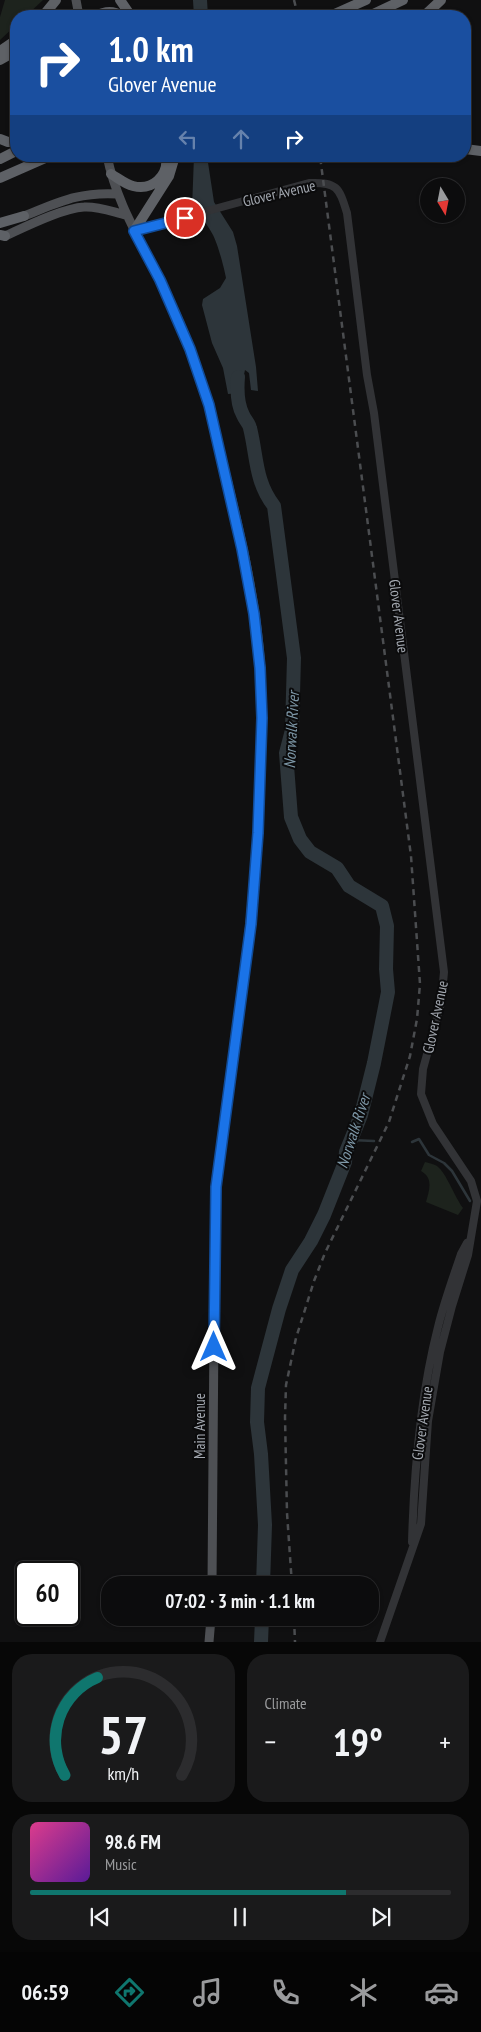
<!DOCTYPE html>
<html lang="en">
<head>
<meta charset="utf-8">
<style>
  :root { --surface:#0c0c0d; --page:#1a1a1b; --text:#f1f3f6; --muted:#9a9b9d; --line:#2c2c2e; --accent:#0f766e }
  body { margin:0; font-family:"PT Sans Narrow",sans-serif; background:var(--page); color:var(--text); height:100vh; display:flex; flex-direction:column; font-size:19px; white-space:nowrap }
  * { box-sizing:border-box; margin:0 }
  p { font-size:16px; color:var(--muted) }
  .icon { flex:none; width:28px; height:28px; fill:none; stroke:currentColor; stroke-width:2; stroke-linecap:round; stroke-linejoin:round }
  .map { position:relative; height:1642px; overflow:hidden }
  .details { display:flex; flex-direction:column; gap:12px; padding:12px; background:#070707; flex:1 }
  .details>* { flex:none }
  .top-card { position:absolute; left:10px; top:10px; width:461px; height:152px; border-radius:20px; box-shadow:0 1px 4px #0004,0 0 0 1px var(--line); background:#1a4fa0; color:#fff; overflow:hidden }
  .needle { width:32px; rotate:170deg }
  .fabs { position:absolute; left:420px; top:178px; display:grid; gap:10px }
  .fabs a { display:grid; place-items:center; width:45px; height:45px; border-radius:50%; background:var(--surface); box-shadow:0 1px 4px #0004,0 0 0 1px var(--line); font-size:25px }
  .speed { position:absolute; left:15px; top:1561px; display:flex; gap:10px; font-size:25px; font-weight:700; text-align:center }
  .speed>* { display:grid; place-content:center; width:65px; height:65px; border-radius:50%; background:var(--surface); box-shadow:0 1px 4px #0004,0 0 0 1px var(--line); line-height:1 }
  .speed .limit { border:2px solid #111; border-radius:8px; background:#fff; color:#111 }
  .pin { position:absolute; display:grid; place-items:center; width:42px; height:42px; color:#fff; margin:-21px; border:2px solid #fff; border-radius:50%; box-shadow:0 1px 5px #0007 }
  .me { position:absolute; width:55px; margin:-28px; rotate:0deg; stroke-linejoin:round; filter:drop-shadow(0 0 4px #0008) }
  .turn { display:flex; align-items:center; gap:18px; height:105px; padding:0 15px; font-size:22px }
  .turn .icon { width:65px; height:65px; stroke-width:2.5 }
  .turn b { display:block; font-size:35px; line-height:42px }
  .lanes { display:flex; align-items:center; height:48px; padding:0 15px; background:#0003; justify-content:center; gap:25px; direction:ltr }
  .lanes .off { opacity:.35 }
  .big { font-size:38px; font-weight:600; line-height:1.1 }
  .details .widget { flex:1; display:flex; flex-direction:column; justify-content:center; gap:8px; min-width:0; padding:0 18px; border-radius:20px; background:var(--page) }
  .details .dial { align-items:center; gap:0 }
  .dial svg { height:130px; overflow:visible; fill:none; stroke:var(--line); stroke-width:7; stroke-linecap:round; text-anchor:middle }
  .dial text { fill:var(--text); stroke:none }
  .song { display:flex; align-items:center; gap:15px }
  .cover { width:60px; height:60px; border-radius:8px; background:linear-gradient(135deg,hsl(330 70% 55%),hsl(270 70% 35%)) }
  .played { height:5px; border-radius:2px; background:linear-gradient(90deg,var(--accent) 75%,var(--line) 75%) }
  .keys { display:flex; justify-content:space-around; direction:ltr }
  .heat { display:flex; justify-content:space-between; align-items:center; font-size:28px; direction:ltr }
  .details .tiles { flex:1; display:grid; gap:12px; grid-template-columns:1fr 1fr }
  .widget:last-child { grid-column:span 2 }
  .trip { position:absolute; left:101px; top:1576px; width:278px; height:50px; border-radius:20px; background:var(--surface); box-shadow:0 1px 4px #0004,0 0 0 1px var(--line); font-weight:600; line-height:50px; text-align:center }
  .dock { display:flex; height:80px; justify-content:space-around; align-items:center; background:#050505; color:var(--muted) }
  .dock .icon { width:35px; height:35px }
  .dock .on { color:var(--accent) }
  .dock b { font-size:22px; color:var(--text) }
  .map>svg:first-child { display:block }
  .green { fill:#1d231d }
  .water { fill:#2d353a }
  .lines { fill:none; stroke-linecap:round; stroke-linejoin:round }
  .stream { stroke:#2d353a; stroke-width:2.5 }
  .river { stroke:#2d353a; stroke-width:14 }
  .minor { stroke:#323336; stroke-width:8 }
  .major { stroke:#4e5054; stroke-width:9 }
  .highway { stroke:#5e6166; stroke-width:10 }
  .rail { stroke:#4b4d50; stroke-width:2.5; stroke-dasharray:6 5; stroke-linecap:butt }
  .route-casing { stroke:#114b97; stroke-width:12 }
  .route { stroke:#1a73e8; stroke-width:9 }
  .labels { text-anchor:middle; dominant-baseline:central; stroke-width:4; stroke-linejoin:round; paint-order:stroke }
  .street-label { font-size:15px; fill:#a3a8b0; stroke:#0b0b0c }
  .water-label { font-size:16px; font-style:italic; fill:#7e98a8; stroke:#0b0b0c }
</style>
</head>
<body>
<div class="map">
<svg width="481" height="1642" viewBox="0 0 481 1642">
  <rect width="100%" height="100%" fill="#101011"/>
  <!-- green -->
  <path class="green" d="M5,0h38l-17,16h-10v9l-16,15v-23z
    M425,1162c4,1 9,2 12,4 10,8 17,30 26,42l-5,7 -32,-13c3,-11 8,-24 -5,-31z"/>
  <!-- water -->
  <path class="water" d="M194,156h13l7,46 19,30 4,14 19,121 2,24 -7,-1 -2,-17 -4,-3 -5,23 -12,1 -5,-26 -11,-25 -10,-38 1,-6 17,-11 6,-10c-2,-11 -8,-33 -13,-43 -5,-10 -12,-17 -17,-28l-4,2z"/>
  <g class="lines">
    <!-- stream -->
    <path class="stream" d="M351,1140l23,1
      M412,1142l7,-3 10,16 15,8 8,8 18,30"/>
    <!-- river -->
    <path class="river" d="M200,0l1,16
      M238,377c-1,12 -1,27 5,38 2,5 6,8 7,13 7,28 5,54 24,78l20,152 -2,72 -6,23 5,64 9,22 10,13 27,16 12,18 33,20 5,20 -1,43 2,23 -14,71 -13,52 -15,37 -1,10 -21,53 -13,26 -19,29 -13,39 -21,79 -1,34 4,32 4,71 -2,60
      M261,1642l1,-24"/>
    <!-- minor -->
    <path class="minor" d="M134,231l175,-48c28,-1 30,4 38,30l20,162 7,38 70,559 -3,31 -18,66 -2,25 12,30 38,57 6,20 -9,54 -16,51 -12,46 -12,69 -7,103 -41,118
      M412,1542c2,-72 8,-145 26,-215 6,-25 15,-49 23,-73l6,-11"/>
    <!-- major -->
    <path class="major" d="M76,0l3,16
      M107,156c10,48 32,81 53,124 22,44 41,92 53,141 19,81 43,165 48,249 2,40 -1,79 -2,119 -2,90 -14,179 -25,268 -7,49 -15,96 -19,145l-3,383
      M24,216c36,-14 54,-24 93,-22
      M5,236c20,-9 58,-28 79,-29 14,-1 29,5 42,8
      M209,1642l2,-24"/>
    <!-- highway -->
    <path class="highway" d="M120,0l11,16
      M43,16l13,-16
      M96,16c9,-5 18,-5 26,0
      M330,16l36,-16
      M369,16l34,-16
      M424,16l17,-16
      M0,51l16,-11
      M0,60l16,-9
      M0,139l8,3h8
      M465,149l16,2
      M0,159l16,-8
      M111,174c7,4 14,10 22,12 19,5 36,-10 33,-30
      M0,178l50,-22
      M0,223l24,-7
      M134,231l35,-55 6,-20
      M0,235l5,1"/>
    <!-- rail -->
    <path class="rail" d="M294,0l4,16
      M292,1585l-5,-72 -2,-96 1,-32 10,-47 18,-57 11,-28 64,-131 21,-66 7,-37 3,-35 -9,-128 -91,-700
      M294,1618l1,24"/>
  </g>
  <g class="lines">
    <!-- route casing -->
    <g class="route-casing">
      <path id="route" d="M185,218l-51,13 26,49 30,69 19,56 33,144 12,65 6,54 2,50 -4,115 -7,91 -35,263 -2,160"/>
    </g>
    <!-- route -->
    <use href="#route" class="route"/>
  </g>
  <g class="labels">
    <!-- street labels -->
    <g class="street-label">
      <text transform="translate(279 193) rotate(-13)">Glover Avenue</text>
      <text transform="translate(399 616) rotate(83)">Glover Avenue</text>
      <text transform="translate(435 1017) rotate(-78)">Glover Avenue</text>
      <text transform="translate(422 1423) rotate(-82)">Glover Avenue</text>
      <text transform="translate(199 1426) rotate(-90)">Main Avenue</text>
    </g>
    <!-- water labels -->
    <g class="water-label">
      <text transform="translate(291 730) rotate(-87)">Norwalk River</text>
      <text transform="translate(353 1131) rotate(-72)">Norwalk River</text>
    </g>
  </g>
</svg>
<div class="fabs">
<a><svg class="needle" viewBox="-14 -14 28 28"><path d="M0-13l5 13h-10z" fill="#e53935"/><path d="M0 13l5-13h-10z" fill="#9a9b9d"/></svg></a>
</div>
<div class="speed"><div class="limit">60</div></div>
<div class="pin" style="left:185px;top:218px;background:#d93025"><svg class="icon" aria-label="arrive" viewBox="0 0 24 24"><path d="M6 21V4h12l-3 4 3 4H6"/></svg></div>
<svg class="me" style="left:214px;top:1347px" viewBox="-20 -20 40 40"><path d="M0-17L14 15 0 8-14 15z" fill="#1a73e8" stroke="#fff" stroke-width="4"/></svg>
<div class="trip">07:02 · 3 min · 1.1 km</div>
<div class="top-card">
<div class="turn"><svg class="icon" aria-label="right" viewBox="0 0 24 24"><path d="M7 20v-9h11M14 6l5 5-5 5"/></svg><div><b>1.0 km</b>Glover Avenue</div></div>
<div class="lanes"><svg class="icon off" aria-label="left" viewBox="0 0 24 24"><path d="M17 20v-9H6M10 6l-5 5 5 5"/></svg><svg class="icon off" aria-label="ahead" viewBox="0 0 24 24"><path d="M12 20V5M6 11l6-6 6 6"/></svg><svg class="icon" aria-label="right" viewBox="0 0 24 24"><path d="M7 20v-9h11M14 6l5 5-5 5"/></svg></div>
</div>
</div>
<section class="details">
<div class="tiles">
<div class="widget dial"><svg viewBox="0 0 100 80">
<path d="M14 69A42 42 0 1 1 86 69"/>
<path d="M14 69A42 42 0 0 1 34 9" stroke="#0f766e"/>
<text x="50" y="56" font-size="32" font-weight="700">57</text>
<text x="50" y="72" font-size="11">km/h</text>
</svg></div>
<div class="widget"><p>Climate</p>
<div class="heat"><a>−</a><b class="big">19°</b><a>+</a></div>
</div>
<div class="widget">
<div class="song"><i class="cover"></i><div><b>98.6 FM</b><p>Music</p></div></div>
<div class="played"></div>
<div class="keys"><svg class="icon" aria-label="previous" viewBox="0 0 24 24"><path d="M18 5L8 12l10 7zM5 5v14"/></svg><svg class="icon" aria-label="pause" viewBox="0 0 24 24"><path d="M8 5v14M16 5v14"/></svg><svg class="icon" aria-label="next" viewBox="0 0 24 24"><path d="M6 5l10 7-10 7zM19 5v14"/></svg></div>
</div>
</div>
</section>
<nav class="dock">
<b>06:59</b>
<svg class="icon on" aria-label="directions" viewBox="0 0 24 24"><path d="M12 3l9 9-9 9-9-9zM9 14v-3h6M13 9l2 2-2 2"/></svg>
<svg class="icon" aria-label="music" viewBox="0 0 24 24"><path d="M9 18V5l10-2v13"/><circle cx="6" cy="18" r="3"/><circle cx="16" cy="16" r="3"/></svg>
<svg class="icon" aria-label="phone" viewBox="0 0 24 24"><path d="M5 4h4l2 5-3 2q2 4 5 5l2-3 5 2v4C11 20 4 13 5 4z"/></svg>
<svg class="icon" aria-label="climate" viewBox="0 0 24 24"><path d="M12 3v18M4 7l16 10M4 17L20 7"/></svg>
<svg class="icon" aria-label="car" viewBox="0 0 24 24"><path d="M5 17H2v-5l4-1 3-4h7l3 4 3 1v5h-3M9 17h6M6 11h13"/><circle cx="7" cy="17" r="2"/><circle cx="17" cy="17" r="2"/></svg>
</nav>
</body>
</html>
